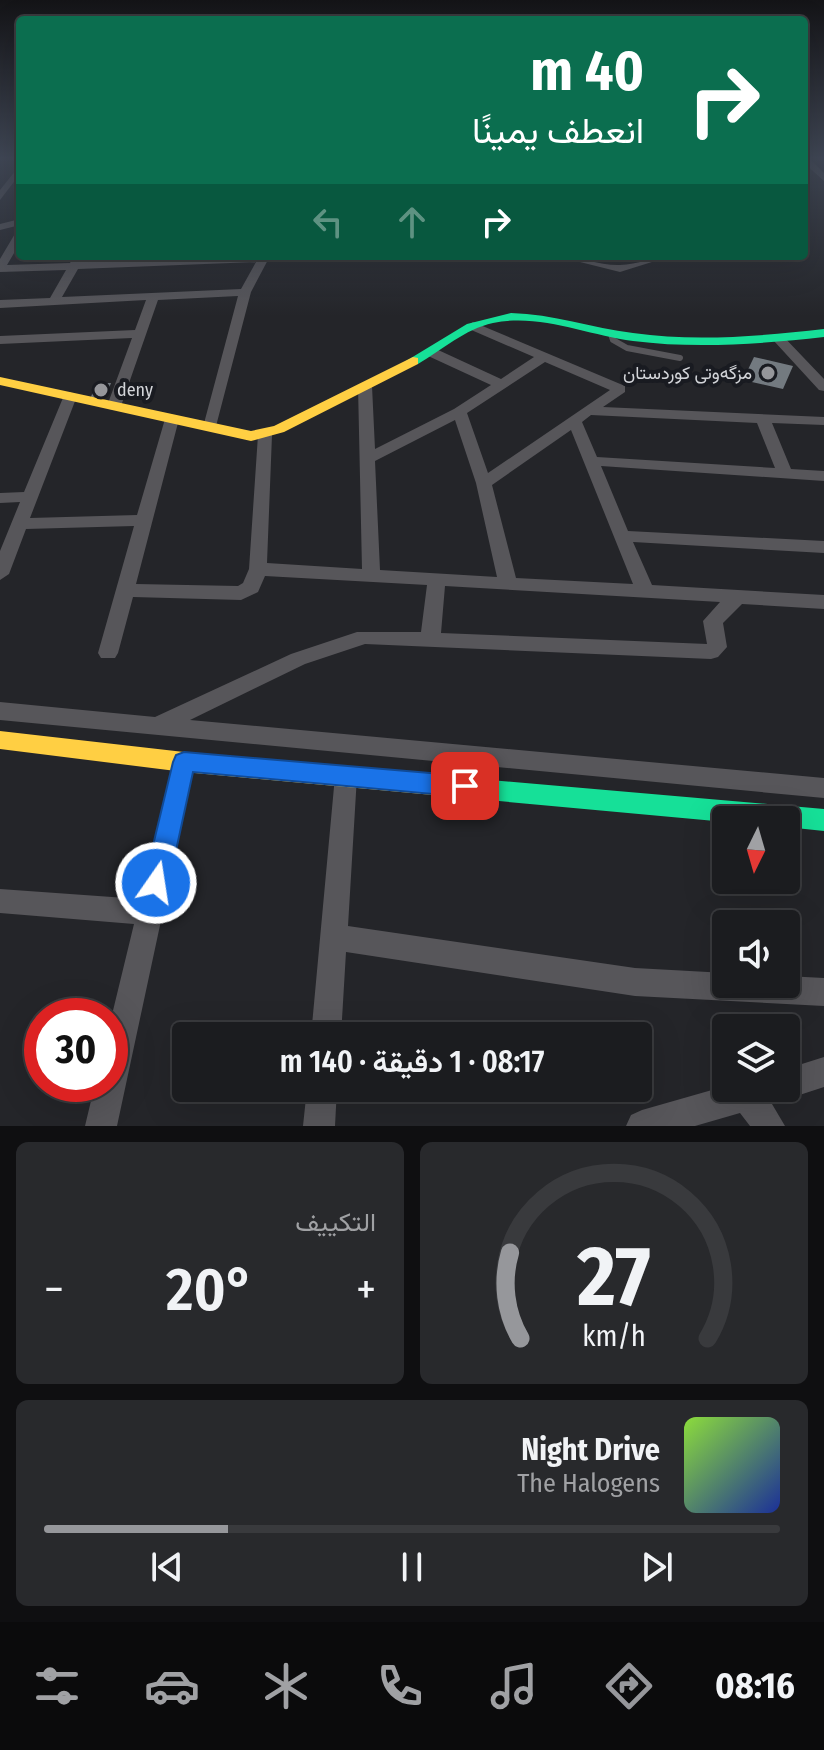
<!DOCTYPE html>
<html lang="ar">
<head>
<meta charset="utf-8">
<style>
  :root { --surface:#1b1c1f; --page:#28292c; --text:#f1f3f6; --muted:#a0a1a4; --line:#393a3d; --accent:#96979b }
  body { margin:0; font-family:"Fira Sans Condensed",Vazirmatn,sans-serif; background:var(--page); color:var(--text); direction:rtl; height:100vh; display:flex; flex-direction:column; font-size:30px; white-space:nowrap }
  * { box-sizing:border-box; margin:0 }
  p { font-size:26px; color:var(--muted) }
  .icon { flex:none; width:44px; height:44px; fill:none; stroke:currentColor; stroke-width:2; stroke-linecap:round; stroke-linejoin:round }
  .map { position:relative; height:1126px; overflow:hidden; direction:ltr }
  .details { display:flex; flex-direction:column; gap:16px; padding:16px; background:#0f0f11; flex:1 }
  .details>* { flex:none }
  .guide { position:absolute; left:16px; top:16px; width:792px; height:244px; border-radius:8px; box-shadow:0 8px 32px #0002,0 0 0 2px var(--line); direction:rtl; background:#0b6e4f; color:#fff; overflow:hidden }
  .needle { width:52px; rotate:185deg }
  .fabs { position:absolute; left:712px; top:806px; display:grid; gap:16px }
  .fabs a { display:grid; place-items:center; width:88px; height:88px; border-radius:8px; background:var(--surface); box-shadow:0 8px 32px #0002,0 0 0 2px var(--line); font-size:40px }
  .speed { position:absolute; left:24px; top:998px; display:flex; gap:16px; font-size:40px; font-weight:700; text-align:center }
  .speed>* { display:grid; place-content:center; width:104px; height:104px; border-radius:50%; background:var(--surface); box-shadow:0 8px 32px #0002,0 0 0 2px var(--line); line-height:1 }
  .speed .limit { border:12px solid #d22; background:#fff; color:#111 }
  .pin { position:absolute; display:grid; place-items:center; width:68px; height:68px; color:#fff; margin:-34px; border-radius:16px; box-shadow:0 4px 12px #0006 }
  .me { position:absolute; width:88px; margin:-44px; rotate:13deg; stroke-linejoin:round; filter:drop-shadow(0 0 6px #0008) }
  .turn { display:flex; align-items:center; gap:28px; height:168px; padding:0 32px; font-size:36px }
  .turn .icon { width:104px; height:104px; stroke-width:2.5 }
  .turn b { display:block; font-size:56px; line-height:68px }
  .lanes { display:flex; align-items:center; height:76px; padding:0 32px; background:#0003; justify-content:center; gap:40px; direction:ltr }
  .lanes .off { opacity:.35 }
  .big { font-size:60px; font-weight:600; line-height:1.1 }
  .details .card { flex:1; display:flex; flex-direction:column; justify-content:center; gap:12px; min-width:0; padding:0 28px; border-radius:12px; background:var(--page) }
  .details .dial { align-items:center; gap:0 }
  .dial svg { height:208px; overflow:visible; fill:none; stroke:var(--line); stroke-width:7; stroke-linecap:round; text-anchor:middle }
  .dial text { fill:var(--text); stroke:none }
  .song { display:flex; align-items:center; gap:24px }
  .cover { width:96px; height:96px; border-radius:12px; background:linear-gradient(135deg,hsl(90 70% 55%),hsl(230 70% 35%)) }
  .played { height:8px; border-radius:4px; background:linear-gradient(90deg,var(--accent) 25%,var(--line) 25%) }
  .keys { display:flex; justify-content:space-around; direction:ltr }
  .heat { display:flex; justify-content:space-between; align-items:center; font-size:44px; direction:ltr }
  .details .tiles { flex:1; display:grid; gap:16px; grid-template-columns:1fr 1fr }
  .card:last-child { grid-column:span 2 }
  .trip { position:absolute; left:172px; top:1022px; width:480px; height:80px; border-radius:8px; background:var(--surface); box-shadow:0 8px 32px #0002,0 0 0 2px var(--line); font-weight:600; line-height:80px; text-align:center; direction:rtl }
  .dock { display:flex; height:128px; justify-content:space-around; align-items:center; background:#0b0b0c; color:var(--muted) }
  .dock .icon { width:56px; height:56px }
  .dock .current { color:var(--accent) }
  .dock b { font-size:36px; color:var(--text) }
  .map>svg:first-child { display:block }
  .building { fill:#737a80 }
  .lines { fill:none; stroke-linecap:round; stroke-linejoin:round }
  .lane { stroke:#57565a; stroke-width:6 }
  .street { fill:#57565a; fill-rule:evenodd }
  .fast { fill:#16e098; fill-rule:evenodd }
  .slow { fill:#ffcf43; fill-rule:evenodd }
  .route { fill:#1a73e8; stroke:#114b97; stroke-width:2 }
  .poi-dot { fill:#96979b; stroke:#191b21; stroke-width:3 }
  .labels { text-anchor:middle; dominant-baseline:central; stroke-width:8; stroke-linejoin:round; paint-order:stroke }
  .far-poi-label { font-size:18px; fill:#d3d5d9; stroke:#191b21; text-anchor:end }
</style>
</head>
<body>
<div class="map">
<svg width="824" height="1126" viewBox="0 0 824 1126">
  <rect width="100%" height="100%" fill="#242529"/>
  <!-- building -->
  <path class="building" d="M754,357l39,9 -10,23 -40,-9z
    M96,383h15l-5,13 -15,1z"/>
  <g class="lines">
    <!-- lane -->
    <path class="lane" d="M611,334l2,6 14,8 53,10"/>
    <!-- street -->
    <path class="street" d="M804,159h6l14,14v8l-20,-18z
      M20,165v9l-20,26v-10z
      M20,219v6l-20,5v-6z
      M20,231v12l-13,22 63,-2 4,-7h8l-1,6 189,-6 -19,36 -36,138h-10l-2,-3 35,-131 -80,4 -37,106 -7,4 -5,-1 -2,-3 25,-68 -132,6v-8l135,-6 11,-30 -146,8v-8l50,-2 16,-28 -66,2v-13l16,-27zM256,262l-15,27 -179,8 16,-28z
      M556,256c21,0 46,10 64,9 18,0 33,-9 51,-9l-51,16z
      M473,322l152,64v6l-22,15 221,10v8l-52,-2 19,46 33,2v10l-223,-15 27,65 196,10v12l-191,-11 19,43 172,10v14l-82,-5 -19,19 4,24 -9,10 -7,2 -346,-15 -60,20 -115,56 634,58v20l-824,-78v-18l155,15 136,-63 66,-22h64l6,-47 -162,-9 -7,16 -17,8 -108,-3 -15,56 -3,5h-14l-3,-5 36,-127 -108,3 -17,45 -9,6v-29l20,-49 -20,1v-10l24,-1 41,-99 5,-1 7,4 -47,122 107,-3 28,-96 7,-4 7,4 -43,165 102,2 5,-3 6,-14 9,-134 7,-4 7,4 -5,128 95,6 -4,-183 7,-4 7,4 3,63 79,-40 37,-24 -65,-30v-6h10l65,30 33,-22 -65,-28 -2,-3zM545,362l65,28 -122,83 -21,-60zM591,415l166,8 18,45 -178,-11 -15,-35zM455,420l21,63 21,94 -117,-7 -5,-109zM571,430l62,154 -117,-6 -24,-93zM445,586l275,16 -17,19 4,23 -266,-11z
      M774,335h8l42,44v12l-5,-1 -45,-49z
      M184,752l8,3 3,7 -78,364h-32l10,-42h15v-61l24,-99 -134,-11v-24l140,10 33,-137 3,-7z
      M346,766l8,3 3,7 -9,150 287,42 91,5v11h60v-8l38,2v28l-189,-10 -289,-44 -5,84h-30l24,-260 3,-7z
      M824,1057v30l-52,17 13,22h-35l-10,-13 -45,13h-69l5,-11 11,-5 84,-24 60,2v-19z
      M307,1088h30l-2,38h-32z"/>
    <!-- fast -->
    <path class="fast" d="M511,313c42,1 81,15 122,20 63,9 128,3 191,-4v8c-63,7 -128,12 -191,4 -46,-6 -93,-28 -140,-18 -28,6 -51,27 -75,41h-10l-2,-3 61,-37z
      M433,775l391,34v22l-38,-4v-7l-60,2 -293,-27 -8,-3 -4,-7 4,-7z"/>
    <!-- slow -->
    <path class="slow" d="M413,357l5,1v6l-134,68 -33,9 -251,-56v-8l251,54 23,-5z
      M0,731l184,21 249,23 8,3 4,7 -4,7 -8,3 -249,-23 -184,-23z"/>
  </g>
  <!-- sky -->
  <linearGradient id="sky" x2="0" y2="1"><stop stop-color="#141417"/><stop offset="0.5" stop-color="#3f4654"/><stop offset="1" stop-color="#3f4654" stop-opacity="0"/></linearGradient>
  <rect width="824" height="316" fill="url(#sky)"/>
  <!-- route -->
  <path class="route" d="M184,752l281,24 8,3 3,7 -3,8 -8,3 -272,-25 -24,111 -3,9 -10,3 -9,-3 -3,-9 29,-121 3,-7z"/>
  <!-- markers -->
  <g class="poi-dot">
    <circle cx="768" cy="373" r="8"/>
    <circle cx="101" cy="390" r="8"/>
  </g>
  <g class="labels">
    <!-- far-poi labels -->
    <g class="far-poi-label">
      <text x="752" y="373">مزگەوتی کوردستان</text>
      <text x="117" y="390" text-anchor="start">deny</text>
    </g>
  </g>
</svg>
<div class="fabs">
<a><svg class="needle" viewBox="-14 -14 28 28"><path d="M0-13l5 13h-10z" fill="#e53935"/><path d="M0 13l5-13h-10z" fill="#a0a1a4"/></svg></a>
<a><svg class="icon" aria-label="sound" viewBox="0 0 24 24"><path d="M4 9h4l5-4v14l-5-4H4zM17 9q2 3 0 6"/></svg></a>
<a><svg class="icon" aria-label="layers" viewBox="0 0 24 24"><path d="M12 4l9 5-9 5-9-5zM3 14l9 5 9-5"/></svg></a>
</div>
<div class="speed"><div class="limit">30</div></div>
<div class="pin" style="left:465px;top:786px;background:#d93025"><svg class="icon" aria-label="arrive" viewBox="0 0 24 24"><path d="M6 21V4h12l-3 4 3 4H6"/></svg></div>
<svg class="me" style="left:156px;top:883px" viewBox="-20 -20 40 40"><circle r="17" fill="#1a73e8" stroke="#fff" stroke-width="3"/><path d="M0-11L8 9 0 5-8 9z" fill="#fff"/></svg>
<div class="trip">08:17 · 1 دقيقة · 140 m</div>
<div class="guide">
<div class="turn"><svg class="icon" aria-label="right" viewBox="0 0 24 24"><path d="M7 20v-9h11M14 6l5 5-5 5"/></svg><div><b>40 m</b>انعطف يمينًا</div></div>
<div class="lanes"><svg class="icon off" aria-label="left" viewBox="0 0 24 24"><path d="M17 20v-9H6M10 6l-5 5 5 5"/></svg><svg class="icon off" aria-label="ahead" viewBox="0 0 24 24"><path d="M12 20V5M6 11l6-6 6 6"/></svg><svg class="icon" aria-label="right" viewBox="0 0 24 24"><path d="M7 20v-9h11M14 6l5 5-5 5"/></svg></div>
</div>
</div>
<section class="details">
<div class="tiles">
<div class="card dial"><svg viewBox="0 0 100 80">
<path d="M14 69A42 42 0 1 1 86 69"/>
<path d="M14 69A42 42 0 0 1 10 36" stroke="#96979b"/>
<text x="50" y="56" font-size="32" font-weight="700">27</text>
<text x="50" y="72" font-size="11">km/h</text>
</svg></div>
<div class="card"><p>التكييف</p>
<div class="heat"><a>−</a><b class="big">20°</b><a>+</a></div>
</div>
<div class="card">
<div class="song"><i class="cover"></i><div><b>Night Drive</b><p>The Halogens</p></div></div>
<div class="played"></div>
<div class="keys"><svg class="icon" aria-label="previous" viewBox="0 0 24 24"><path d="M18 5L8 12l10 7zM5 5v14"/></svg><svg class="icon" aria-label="pause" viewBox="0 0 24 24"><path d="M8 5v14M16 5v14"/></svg><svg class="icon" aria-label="next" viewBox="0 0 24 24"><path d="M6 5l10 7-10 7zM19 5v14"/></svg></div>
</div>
</div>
</section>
<nav class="dock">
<b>08:16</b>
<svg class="icon current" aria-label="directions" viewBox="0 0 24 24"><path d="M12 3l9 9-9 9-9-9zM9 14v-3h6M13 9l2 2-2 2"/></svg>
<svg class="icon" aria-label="music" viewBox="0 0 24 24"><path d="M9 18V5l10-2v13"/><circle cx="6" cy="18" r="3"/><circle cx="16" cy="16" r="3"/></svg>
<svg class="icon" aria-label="phone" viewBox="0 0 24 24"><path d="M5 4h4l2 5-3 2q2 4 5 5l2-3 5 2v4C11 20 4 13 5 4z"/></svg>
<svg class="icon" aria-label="climate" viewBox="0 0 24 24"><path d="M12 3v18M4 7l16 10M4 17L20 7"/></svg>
<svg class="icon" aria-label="car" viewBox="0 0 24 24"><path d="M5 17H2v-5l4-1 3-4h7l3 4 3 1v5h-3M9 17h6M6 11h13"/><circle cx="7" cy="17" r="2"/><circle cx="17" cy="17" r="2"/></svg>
<svg class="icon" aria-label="filters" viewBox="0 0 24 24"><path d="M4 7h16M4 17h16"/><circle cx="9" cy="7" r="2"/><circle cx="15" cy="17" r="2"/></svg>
</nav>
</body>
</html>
